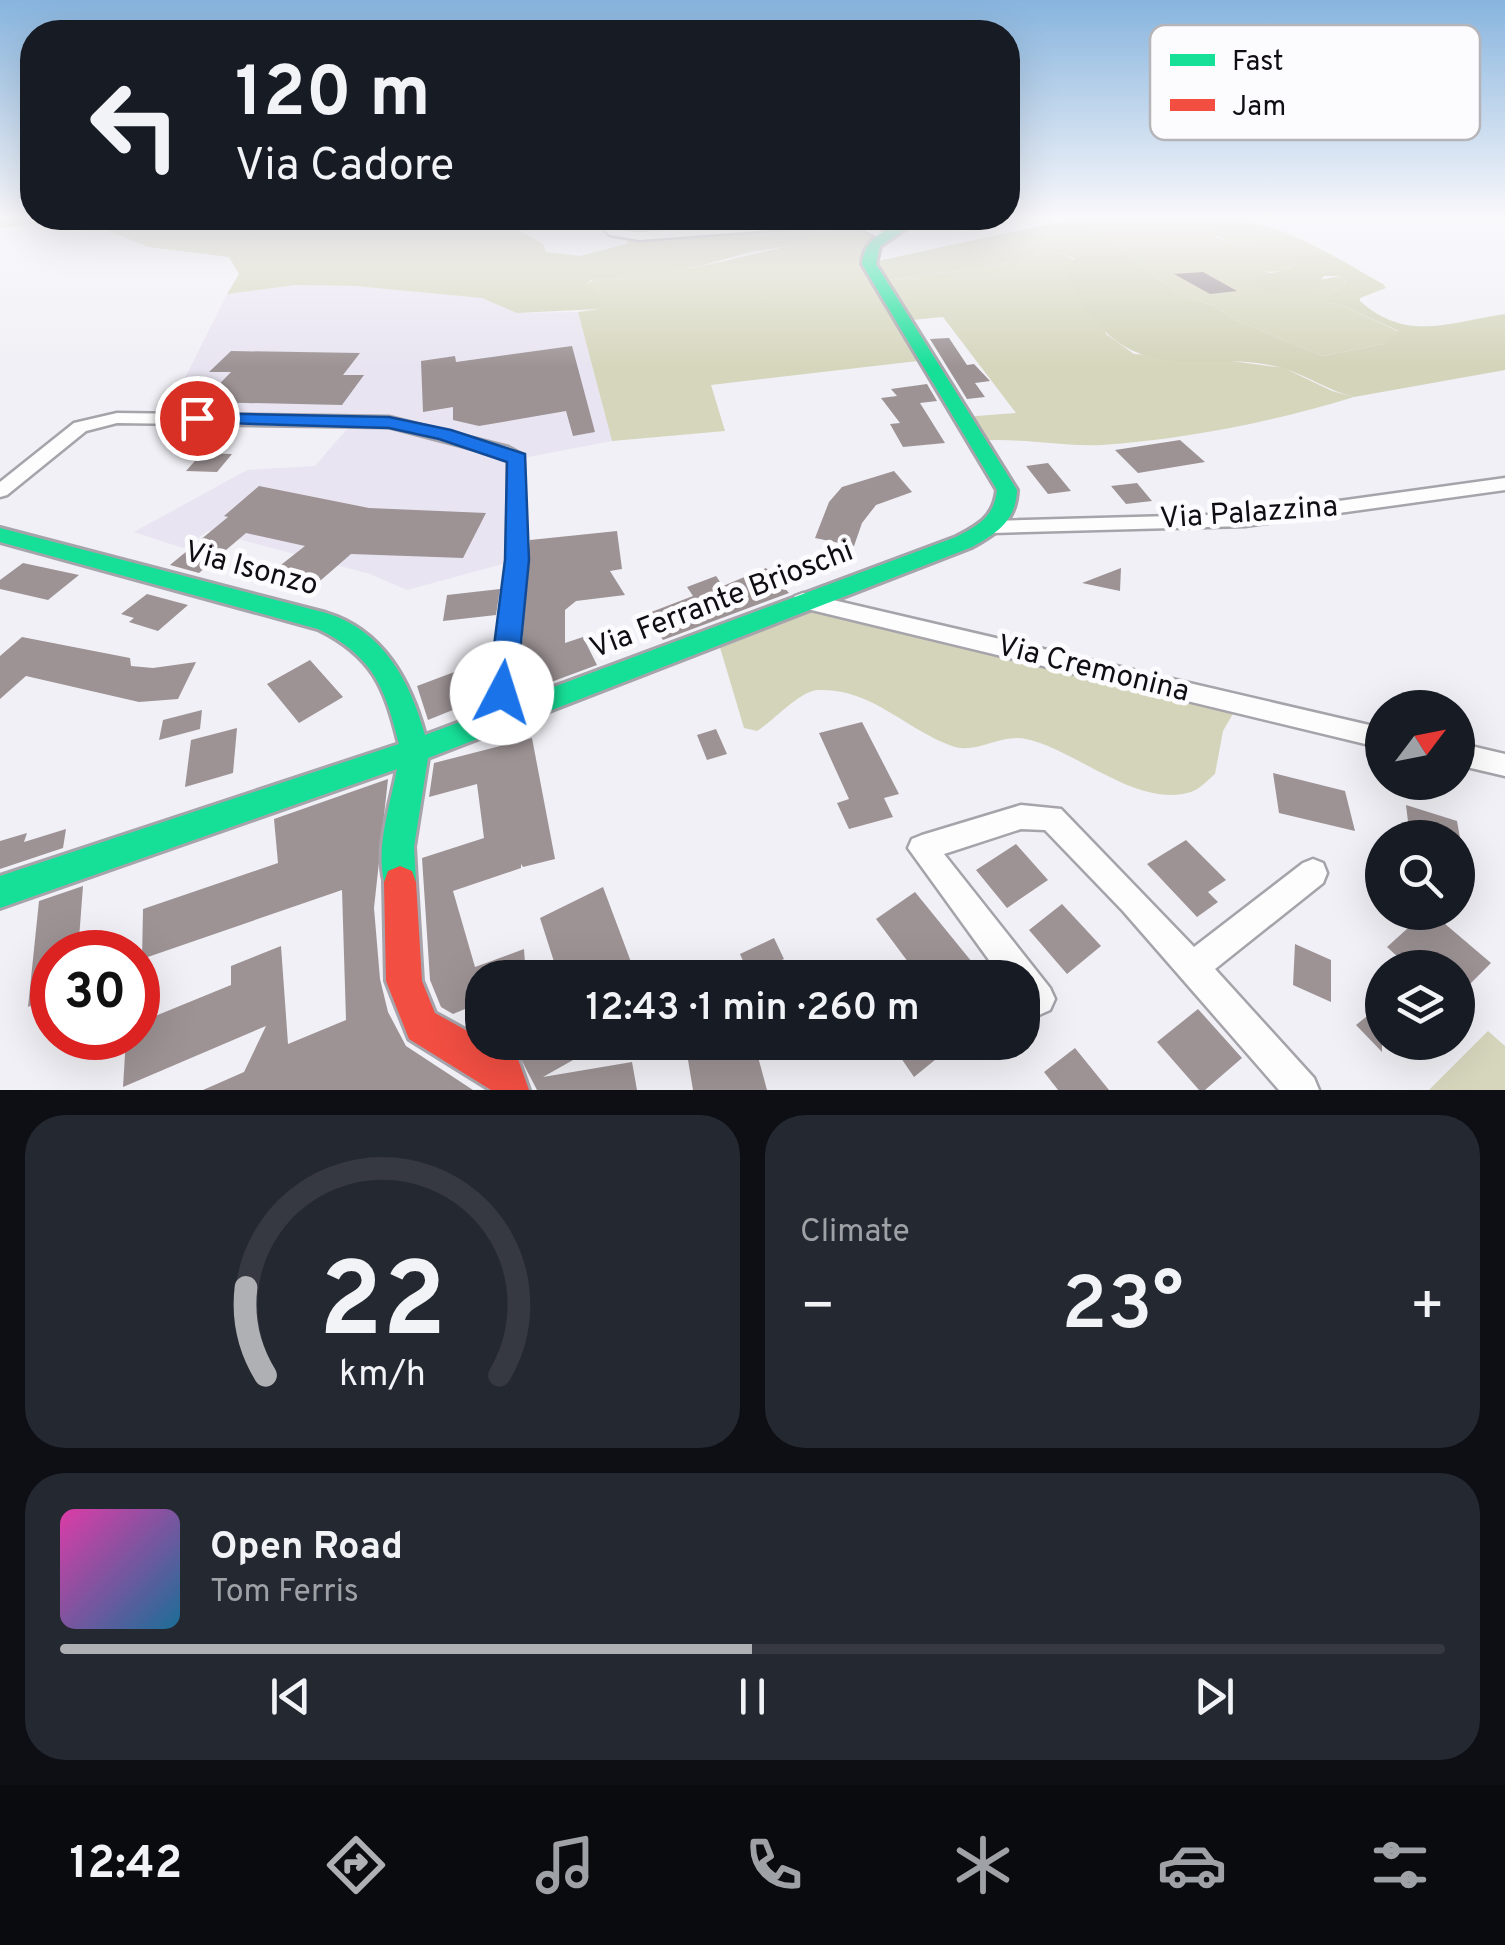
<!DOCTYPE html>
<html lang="en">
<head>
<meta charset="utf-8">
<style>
  :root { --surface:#171b24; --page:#242831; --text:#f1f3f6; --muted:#9ea1a6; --line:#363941; --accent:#afb0b3 }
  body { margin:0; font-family:Overpass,sans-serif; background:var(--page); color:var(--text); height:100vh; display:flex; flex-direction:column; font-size:38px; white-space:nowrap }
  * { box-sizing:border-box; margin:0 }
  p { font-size:32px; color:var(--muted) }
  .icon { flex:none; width:55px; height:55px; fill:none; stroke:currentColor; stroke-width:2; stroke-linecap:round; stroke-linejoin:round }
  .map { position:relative; height:1090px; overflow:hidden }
  .drawer { display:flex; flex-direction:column; gap:25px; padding:25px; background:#0d0f14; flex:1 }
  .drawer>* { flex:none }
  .banner { position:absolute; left:20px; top:20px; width:1000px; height:210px; border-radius:40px; box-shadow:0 10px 40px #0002; background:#171b24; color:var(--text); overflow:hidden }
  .needle { width:65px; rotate:58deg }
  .tools { position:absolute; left:1365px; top:690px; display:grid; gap:20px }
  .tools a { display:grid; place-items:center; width:110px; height:110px; border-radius:50%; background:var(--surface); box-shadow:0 10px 40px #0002; font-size:50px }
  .speed { position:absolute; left:30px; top:930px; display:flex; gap:20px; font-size:50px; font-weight:700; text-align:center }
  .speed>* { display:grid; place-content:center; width:130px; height:130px; border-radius:50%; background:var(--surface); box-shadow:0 10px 40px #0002; line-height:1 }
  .speed .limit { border:15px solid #d22; background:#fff; color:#111 }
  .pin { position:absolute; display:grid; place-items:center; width:85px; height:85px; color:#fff; margin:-42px; border:5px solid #fff; border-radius:50%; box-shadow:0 2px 10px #0007 }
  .me { position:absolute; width:110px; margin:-55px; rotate:5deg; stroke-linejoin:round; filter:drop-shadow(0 0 8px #0008) }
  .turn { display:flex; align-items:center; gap:35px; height:210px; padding:0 50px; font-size:45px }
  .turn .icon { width:130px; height:130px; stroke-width:2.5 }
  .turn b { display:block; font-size:70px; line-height:85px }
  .big { font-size:75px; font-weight:600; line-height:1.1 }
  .drawer .card { flex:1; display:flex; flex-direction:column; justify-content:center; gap:15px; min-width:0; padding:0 35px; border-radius:40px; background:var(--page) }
  .drawer .dial { align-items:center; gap:0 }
  .dial svg { height:260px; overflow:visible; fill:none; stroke:var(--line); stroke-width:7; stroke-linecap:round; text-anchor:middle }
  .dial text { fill:var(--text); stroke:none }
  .song { display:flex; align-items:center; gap:30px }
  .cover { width:120px; height:120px; border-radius:15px; background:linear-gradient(135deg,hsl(320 70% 55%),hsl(200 70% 35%)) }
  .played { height:10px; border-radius:5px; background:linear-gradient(90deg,var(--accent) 50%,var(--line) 50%) }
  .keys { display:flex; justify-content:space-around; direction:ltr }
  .heat { display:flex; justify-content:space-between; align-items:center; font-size:55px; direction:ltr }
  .drawer .tiles { flex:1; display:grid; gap:25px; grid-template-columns:1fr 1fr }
  .card:last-child { grid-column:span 2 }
  .trip { position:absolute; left:465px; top:960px; width:575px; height:100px; border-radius:40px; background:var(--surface); box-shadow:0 10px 40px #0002; font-weight:600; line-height:100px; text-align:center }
  .tabs { display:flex; height:160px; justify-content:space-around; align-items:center; background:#090b0e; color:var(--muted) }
  .tabs .icon { width:70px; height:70px }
  .tabs .selected { color:var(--accent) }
  .tabs b { font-size:45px; color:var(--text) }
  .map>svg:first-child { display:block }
  .industrial { fill:#e8e4f1 }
  .green { fill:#d5d6bc }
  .forest { fill:#d3d4ba }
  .building { fill:#9d9395 }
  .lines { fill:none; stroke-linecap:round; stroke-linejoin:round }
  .street-casing { stroke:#a6a4aa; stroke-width:5 }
  .fast-casing { stroke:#a6a4aa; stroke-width:6 }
  .jam-casing { stroke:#a6a4aa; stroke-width:6 }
  .street { fill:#fdfdfe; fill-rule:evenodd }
  .fast { fill:#16e098; fill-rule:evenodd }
  .jam { fill:#f24e42; fill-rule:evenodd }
  .route { fill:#1a73e8; stroke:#114b97; stroke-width:2.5 }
  .labels { text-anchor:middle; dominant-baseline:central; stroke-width:10; stroke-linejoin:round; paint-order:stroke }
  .street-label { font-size:30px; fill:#100e13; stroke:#fcfbfe }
  .key { fill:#fcfbfe; stroke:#b5b4b8; stroke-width:2.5 }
  .key-label { font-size:28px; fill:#100e13 }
</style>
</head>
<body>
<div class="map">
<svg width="1505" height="1090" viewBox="0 0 1505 1090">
  <rect width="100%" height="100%" fill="#f1f0f6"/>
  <!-- industrial -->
  <path class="industrial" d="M295,285l60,1 127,12 35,15 61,-1 34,129 -94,18 -1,101 -110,30 -37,-16 -162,-43 -25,17 -49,-16 113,-62 68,-4 38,-44 -188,-4 62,-124z"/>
  <!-- green -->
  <path class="green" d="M1153,215h89l14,7 -15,-2 -27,16 19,8 49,6 12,15 -11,6 -18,1 54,8 21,-4 7,7 -21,13v6l18,4 56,26 -17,12 -60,12 -88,-36 -20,-14 -39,-13 -48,-40 -35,-20 -1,-5 6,-6z
    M867,218h49l-41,25 4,38 115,-15 60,-16 21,10 31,74 28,20 76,4 74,10 48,23 22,6c-82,25 -166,42 -252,48 -41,2 -83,-8 -124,-4l-15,-24 53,-4 -73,-96 -41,4 24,39 -215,25 14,46 -113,10 -34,-129 21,-3 4,-10 -19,-14c32,-20 81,-13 117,-19 37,-7 71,-18 108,-23l3,-12 39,-2 17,-8z
    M1488,1031l17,15v44h-76z"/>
  <!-- forest -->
  <path class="forest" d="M0,215l477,5 37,7 29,17 3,8 34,4 47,-12 4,-15 64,-11h172l1,3 -10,7 -45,3 -4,12 -58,9 -51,14 -109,14 -6,5 18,14 -4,10 -82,4 -35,-15 -127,-12 -60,-1 -68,9 12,-20 -10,-17 -80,-10 -45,-18 -38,-9 -66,8z
    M1089,215h64l-55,7 -6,6 1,5 35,20 48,40 39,13 20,14 88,36 60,-12 16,-13 -55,-25 -18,-4v-6l21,-13 -7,-7h-16c-5,6 -10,17 -17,20 -15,5 -39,-4 -52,-10l-2,-7c13,-8 31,-5 41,-14l-12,-15 -49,-6 -21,-11 1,-6c45,-23 129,35 170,57l3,4 -26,10v3c47,42 90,21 145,13v56l-151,27c-25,-6 -47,-22 -72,-29 -74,-21 -136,19 -191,-52 -12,-15 -22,-29 -23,-48l7,-9 -21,-9 -60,16 -115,15 -1,-20z
    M803,601l435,104 -15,26 -8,43c-6,5 -15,15 -24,18 -53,17 -114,-42 -165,-53 -25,-6 -50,16 -74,7 -45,-16 -81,-58 -133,-56 -19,0 -44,30 -62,41l-13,-3 -28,-94z"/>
  <!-- building -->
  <path class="building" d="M1203,272l34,19 -27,3 -36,-20z
    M949,338l18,27 7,-1 16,17 -15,2 10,14 -18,2 -37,-60z
    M572,346l23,86 -22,4 -7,-25 -87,15 -26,-6v-13l-30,5 -2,-51 34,-5 1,6z
    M231,351l129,2 -17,22h21l-22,30 -140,-3 29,-30h-22z
    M927,384l10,17 -17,2 25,40 -42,4 -13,-23 10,-1 -19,-25 16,-2 -6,-7z
    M1180,440l25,22 -67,11 -23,-23z
    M202,453l30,1 -15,18 -31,-1z
    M1048,463l23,28 -23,3 -22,-28z
    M894,471l18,21 -36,13 -14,18 -8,23 -39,-8 14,-36 13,-15z
    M1137,483l15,18 -26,3 -15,-18z
    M259,486l110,22 117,5 -23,45 -112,-4 -46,40 -42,-15 42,-33 -59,-13 -47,40 -29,-8 58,-48 -4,-1z
    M617,531l5,38 -12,2 15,24 -49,6 -11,9v33l18,-6 14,28 -62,23 -14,-32 9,-116z
    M23,563l56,12 -31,25 -48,-11v-9z
    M766,568l23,25 -126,47 -17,-26 47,-18 -6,-9 29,-11 7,10z
    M1121,568l-1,23 -38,-8z
    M500,589l-4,26 -53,6 4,-26z
    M147,594l41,11 -30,26 -29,-9 5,-4 -13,-4z
    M22,637l108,21 1,8 22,2 43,-6 -18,37 -39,3 -113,-26 -26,23v-43z
    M310,660l33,37 -44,26 -32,-39z
    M457,671l13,32 -42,17 -11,-34z
    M202,710l-2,19 -41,11 4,-20z
    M862,722l37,72 -15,4 9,19 -44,12 -12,-26 12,-4 -30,-66z
    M237,728l-4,45 -48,14 6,-47z
    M716,729l11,25 -20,6 -10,-25z
    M532,738l23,121 -32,8 -2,-3v4l-68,23 22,76 49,-18 2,29h-44v24l-29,12 -12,-7 -11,-27 -8,-122 62,-20 -7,-54 -48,13 5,-34z
    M1273,773l72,18 10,40 -76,-18z
    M388,779l-14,129 6,71 8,33 18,34 67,44h-270l41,-18 22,-46 -143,61 3,-49h12v-15l93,-38v-19l50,-20 7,98 58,-24 -4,-130 -200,69 1,-50 135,-46 -4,-44z
    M1406,805l51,16 3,17h-50z
    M66,829l-3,19 -63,21v-28l27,-8 -3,9z
    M1186,840l40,40 -18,12 10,10 -21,15 -50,-53z
    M1016,844l32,36 -41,28 -31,-38z
    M83,886l-5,66h-26v44l-24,11 11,-106z
    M603,887l34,91h-63l-4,-14 -13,7 -17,-53z
    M915,892l70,86h-65l-44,-59z
    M1062,904l39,42 -34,28 -38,-44z
    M1390,912h41l60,51 -33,33v-28h-48l-23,-21 21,-19z
    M774,938l10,21 -35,16 -9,-21z
    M1295,944l36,16v42l-38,-17z
    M1382,1004v48l-26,-27z
    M1198,1009l44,49 -37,32h-6l-42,-48z
    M512,1042h93l-62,35 89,-15 5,28h-100z
    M685,1042h69l13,48h-74z
    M890,1042h67l-43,35z
    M1075,1048l34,42h-51l-14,-18z"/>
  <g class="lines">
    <!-- street casing -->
    <g class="street-casing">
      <path id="street" d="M593,218h12l12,12 22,2 199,-13 31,5 20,12 -6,4 -21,-11 -24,-4 -199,15 -29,-5z
        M117,413l272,4 119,30 15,8 4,105 -13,133 2,25 -3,7 -9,3 -9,-3 -5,-32 17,-133 1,-99 -12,-6 -107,-28 -272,-4 -31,8 -79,64 -7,2v-15l74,-59z
        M1505,478v12l-260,36 -253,7 -10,-6 10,-6 253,-7z
        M803,593l579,135v20l-587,-142 -3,-5 3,-5z
        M1458,743l47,11v22l-47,-11z
        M1021,805l40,4 133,138 109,-84 10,-4 10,4 4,10 -4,10 -108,86 99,109 5,12h-40l-156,-179 -78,-81 -24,-1 -77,25 106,134 5,11 -5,11 -11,5c-19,-8 -17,-18 -17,-37h-20l-94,-130 4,-9 10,-4z"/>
    </g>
    <!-- fast casing -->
    <g class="fast-casing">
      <path id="fast" d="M908,218h14l-42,28 -4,18 141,226c-1,31 -20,43 -45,57l-544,211 -14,89 2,35 -4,11 -12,5 -12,-5c-16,-37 2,-86 9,-124l-397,139v-32l399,-132c-14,-57 -26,-88 -81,-115l-318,-87v-14l326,85c57,17 84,68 99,122l531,-198c23,-12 38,-20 41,-47l-135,-226c2,-27 25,-34 46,-46z"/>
    </g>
    <!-- jam casing -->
    <g class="jam-casing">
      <path id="jam" d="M400,866l12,5 4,11 6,99 13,32 83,46 11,31h-38l-82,-51 -23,-58 -2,-99 4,-11z"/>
    </g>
    <!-- street -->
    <use href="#street" class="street"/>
    <!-- fast -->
    <use href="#fast" class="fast"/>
    <!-- jam -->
    <use href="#jam" class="jam"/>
  </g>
  <!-- sky -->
  <linearGradient id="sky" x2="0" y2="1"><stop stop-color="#87b4de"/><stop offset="0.59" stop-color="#f9f8fb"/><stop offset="1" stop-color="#f9f8fb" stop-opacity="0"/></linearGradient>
  <rect width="1505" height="367" fill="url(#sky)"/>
  <!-- route -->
  <path class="route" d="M197,413l192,4 62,13 74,24 4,106 -13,133 -4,8 -10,3 -10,-3 -4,-8 17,-133 2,-98 -68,-23 -50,-11 -199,-6v-8z"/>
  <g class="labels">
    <!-- street labels -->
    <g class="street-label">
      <text transform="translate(1249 514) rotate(-4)">Via Palazzina</text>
      <text transform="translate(251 570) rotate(15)">Via Isonzo</text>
      <text transform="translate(722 601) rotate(-21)">Via Ferrante Brioschi</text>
      <text transform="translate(1093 670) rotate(14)">Via Cremonina</text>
    </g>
  </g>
  <!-- legend -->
  <rect x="1150" y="25" width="330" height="115" rx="15" class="key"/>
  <rect x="1170" y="54" width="45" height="12" fill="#16e098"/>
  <rect x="1170" y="99" width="45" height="12" fill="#f24e42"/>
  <g class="key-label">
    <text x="1232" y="70">Fast</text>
    <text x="1232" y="115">Jam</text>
  </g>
</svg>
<div class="tools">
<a><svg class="needle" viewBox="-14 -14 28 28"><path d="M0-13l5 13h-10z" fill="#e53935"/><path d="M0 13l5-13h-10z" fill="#9ea1a6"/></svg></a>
<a><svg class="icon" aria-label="search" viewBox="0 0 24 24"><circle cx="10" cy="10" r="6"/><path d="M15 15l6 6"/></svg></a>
<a><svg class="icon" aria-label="layers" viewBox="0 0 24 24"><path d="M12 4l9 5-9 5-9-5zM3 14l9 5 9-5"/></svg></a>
</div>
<div class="speed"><div class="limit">30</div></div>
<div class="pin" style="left:197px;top:418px;background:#d93025"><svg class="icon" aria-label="arrive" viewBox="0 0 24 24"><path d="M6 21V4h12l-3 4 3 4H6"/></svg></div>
<svg class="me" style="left:502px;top:693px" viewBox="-20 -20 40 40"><circle r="19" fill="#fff"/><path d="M0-13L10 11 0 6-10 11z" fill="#1a73e8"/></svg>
<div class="trip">12:43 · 1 min · 260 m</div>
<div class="banner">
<div class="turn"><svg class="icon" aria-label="left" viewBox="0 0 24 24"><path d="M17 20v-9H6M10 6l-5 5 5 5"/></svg><div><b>120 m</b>Via Cadore</div></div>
</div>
</div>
<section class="drawer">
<div class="tiles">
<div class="card dial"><svg viewBox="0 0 100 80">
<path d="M14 69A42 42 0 1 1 86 69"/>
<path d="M14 69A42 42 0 0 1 8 42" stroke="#afb0b3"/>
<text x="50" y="56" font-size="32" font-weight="700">22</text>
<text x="50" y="72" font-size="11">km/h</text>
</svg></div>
<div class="card"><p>Climate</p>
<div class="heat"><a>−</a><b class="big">23°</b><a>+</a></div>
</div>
<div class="card">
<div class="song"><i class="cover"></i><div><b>Open Road</b><p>Tom Ferris</p></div></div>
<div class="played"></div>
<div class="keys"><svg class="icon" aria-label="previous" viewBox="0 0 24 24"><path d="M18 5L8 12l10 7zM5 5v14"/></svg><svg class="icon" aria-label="pause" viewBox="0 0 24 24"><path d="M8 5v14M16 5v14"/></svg><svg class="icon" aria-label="next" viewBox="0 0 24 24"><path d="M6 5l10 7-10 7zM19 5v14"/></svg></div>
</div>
</div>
</section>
<nav class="tabs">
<b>12:42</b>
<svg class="icon selected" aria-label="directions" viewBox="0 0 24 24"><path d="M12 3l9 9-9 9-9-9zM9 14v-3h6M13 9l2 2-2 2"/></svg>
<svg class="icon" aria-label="music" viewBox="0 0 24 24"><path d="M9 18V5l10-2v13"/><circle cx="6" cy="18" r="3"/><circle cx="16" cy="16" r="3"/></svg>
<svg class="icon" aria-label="phone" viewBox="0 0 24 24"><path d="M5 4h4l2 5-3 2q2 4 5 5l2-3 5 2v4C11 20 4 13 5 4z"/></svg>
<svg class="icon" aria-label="climate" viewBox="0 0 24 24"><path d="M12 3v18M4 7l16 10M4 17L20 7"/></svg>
<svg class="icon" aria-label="car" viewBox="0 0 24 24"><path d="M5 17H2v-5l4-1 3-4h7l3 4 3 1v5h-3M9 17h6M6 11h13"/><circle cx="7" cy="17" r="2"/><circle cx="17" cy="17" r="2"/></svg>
<svg class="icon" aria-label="filters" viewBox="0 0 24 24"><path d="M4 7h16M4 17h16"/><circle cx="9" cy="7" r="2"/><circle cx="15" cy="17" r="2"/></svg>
</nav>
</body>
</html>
